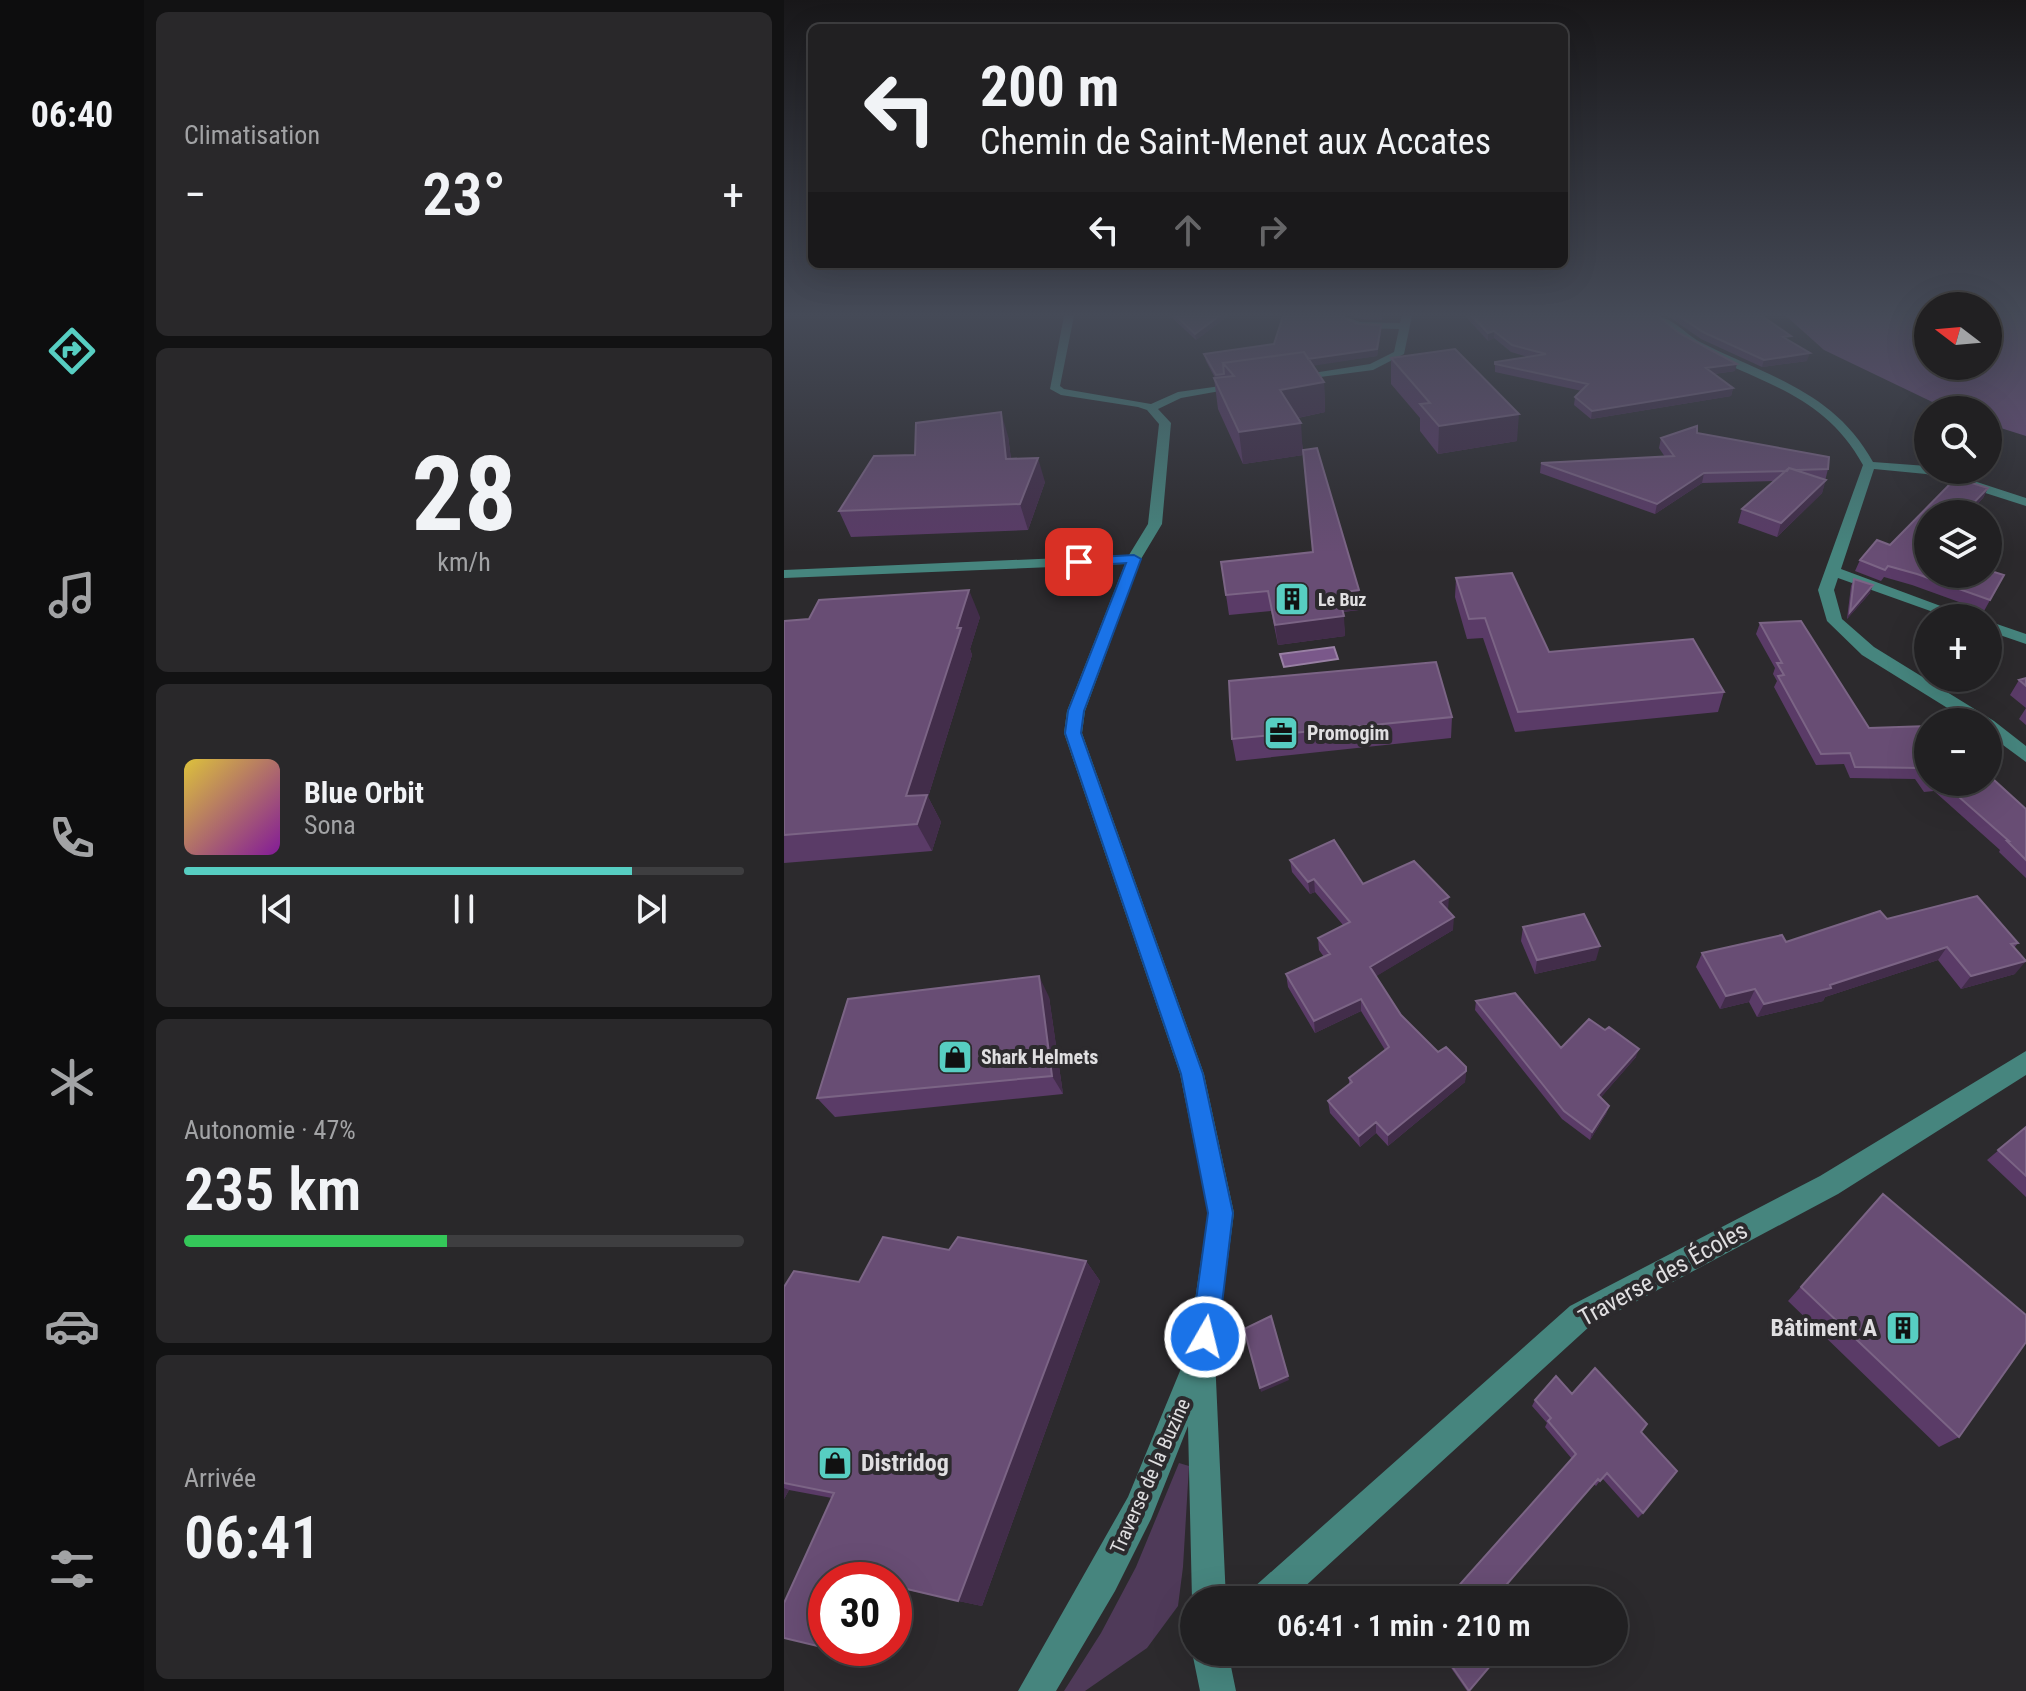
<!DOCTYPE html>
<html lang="fr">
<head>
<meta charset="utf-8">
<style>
  :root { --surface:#212022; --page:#29282a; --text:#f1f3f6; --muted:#a2a3a5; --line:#3e3e40; --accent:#57cec2 }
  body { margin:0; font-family:"Roboto Condensed",sans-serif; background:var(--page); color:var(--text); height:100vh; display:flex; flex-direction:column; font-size:30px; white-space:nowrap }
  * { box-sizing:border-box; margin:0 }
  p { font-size:26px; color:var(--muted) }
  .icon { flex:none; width:44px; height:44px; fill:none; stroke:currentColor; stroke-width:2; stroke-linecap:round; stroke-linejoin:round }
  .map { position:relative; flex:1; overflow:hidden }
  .side { display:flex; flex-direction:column; gap:12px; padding:12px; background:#121213; width:640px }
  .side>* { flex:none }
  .hud { position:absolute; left:24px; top:24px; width:760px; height:244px; border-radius:12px; box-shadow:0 8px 32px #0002,0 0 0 2px var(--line); background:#212022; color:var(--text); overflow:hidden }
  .needle { width:52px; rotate:286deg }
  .fabs { position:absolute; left:1130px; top:292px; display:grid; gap:16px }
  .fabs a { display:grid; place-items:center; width:88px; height:88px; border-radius:50%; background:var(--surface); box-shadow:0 8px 32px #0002,0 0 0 2px var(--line); font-size:40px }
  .speed { position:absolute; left:24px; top:1562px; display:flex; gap:16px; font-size:40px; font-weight:700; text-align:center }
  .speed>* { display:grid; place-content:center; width:104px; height:104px; border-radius:50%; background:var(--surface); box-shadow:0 8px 32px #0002,0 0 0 2px var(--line); line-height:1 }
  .speed .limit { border:12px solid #d22; background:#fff; color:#111 }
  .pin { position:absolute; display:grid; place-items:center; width:68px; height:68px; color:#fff; margin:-34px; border-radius:16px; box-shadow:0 4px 12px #0006 }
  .me { position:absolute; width:88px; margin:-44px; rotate:8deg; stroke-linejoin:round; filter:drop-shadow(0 0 6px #0008) }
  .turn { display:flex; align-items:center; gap:28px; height:168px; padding:0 40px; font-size:36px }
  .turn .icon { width:104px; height:104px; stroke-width:2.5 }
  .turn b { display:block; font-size:56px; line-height:68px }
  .lanes { display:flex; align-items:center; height:76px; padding:0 40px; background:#0003; justify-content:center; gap:40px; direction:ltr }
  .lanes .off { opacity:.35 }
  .big { font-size:60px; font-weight:600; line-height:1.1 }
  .side .tile { flex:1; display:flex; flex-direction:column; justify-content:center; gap:12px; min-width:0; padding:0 28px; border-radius:12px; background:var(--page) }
  .side .dial { align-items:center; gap:0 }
  .dial b { font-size:104px; line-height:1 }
  .song { display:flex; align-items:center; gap:24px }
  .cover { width:96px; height:96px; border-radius:12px; background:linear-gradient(135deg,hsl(50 70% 55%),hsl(290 70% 35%)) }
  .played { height:8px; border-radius:4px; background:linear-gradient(90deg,var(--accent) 80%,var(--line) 80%) }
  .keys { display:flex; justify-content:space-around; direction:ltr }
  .heat { display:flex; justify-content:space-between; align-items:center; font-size:44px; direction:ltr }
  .charge { height:12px; border-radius:6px; background:linear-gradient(90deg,#34c759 47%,var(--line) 0) }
  .trip { position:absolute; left:396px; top:1586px; width:448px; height:80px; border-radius:40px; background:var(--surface); box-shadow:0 8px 32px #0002,0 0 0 2px var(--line); font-weight:600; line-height:80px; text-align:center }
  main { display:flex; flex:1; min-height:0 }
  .menu { display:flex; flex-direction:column; width:144px; justify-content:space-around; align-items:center; background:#0d0d0e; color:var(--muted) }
  .menu .icon { width:56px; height:56px }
  .menu .on { color:var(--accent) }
  .menu b { font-size:36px; color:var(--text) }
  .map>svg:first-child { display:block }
  .green { fill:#4f3a59 }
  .forest { fill:#714f81 }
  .water { fill:#7a588a; stroke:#9980a4; stroke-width:2 }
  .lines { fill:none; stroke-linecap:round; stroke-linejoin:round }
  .minor { fill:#46857e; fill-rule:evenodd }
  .wall { fill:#5a3b67 }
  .shaded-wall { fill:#422d4a }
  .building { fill:#684d74; stroke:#7b6485; stroke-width:2 }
  .route { fill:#1a73e8; stroke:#114b97; stroke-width:2 }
  .labels { text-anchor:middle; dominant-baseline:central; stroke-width:8; stroke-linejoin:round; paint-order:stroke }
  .far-poi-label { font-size:18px; font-weight:bold; fill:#e0dfe1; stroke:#2c2a2d; text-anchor:start }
  .poi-label { font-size:20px; font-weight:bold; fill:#e0dfe1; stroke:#2c2a2d; text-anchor:start }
  .street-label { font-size:20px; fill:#e0dfe1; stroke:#2c2a2d }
  .near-street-label { font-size:24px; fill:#e0dfe1; stroke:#2c2a2d }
  .near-poi-label { font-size:24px; font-weight:bold; fill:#e0dfe1; stroke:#2c2a2d; text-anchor:end }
</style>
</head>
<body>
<main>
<nav class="menu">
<b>06:40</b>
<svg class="icon on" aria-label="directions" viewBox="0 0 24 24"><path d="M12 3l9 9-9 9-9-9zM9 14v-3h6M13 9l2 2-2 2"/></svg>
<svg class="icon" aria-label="music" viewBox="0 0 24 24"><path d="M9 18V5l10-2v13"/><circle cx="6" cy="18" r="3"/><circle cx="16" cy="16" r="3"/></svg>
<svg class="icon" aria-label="phone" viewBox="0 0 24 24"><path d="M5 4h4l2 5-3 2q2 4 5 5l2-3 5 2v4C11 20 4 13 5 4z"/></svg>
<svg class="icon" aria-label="climate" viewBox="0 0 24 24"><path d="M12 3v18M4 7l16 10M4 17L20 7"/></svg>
<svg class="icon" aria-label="car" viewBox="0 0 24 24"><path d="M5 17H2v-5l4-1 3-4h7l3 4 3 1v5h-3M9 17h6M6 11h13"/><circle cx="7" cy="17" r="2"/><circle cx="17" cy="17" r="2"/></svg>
<svg class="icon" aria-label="filters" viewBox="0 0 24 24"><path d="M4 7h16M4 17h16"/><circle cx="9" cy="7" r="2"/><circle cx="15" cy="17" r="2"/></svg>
</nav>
<section class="side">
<div class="tile"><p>Climatisation</p>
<div class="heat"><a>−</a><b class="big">23°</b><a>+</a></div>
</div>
<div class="tile dial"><b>28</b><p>km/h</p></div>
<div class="tile">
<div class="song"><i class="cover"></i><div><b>Blue Orbit</b><p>Sona</p></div></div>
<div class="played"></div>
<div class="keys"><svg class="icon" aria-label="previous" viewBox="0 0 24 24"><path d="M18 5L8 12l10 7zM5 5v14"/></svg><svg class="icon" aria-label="pause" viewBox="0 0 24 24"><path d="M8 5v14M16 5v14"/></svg><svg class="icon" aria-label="next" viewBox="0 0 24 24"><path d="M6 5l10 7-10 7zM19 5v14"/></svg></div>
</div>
<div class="tile"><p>Autonomie · 47%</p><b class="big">235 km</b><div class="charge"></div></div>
<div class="tile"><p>Arrivée</p><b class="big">06:41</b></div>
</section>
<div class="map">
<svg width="1242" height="1691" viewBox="0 0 1242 1691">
  <rect width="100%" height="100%" fill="#2c2a2d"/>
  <!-- green -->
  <path class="green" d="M395,1463l10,3 -6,101 -5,39 -31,42 -62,43h-21l37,-58 35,-66z"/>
  <!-- forest -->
  <path class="forest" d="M1002,316h142v50h60v-50h38v120l-38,-12v-14h-39l-125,-60z"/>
  <!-- water -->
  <path class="water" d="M550,647l4,12 -54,8 -4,-13z"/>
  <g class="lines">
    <!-- minor -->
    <path class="minor" d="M280,316h10l-14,70 4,3 87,15 27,-12 64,-9 6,3 -67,12 -23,11 13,14 -9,101 -21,35 -56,152 -3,22 122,341 30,139 -19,145 11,242h-32v5l-2,-5 -4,-174 -37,93 -36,72 -59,100h-38l110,-194 59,-143 21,-141 -28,-139 -116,-341 3,-22 58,-147 -341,14v-8l345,-15 19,-31 11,-100 -12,-14 -9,-3 -77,-12 -11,-6z
      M543,316h16l17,6 40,1 2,-7h10l-8,38 -31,16 -83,11 -2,-2 6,-3 76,-12 24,-12 5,-23 -40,-1z
      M869,316c19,0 31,17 47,26 67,34 134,49 173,120l54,4 1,4h12l86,28v8l-100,-32 -52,-5 -33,100 132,49h-23l-112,-40 -4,12 8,29 32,28 120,74 32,25v16l-38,-28v-12h-18l-108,-67 -35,-34 -9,-31 45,-125c-50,-92 -144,-83 -210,-149z
      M1204,621l38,13v10l-38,-13z
      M1242,1051v24l-188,119 -248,132 -300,274h-42l5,-12 317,-282 250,-130z
      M410,1648v4h34l8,39h-36l-8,-39z"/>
  </g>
  <!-- wall -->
  <path class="wall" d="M386,316h58l-32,24z
    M568,316h30v4l-21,-1z
    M681,316h193l21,17 56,38 -21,3 19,14 -2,8 -140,23 -17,-14 1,-8 7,-6 -87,-19v-10l33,-5 -17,-5 -17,-14 -6,3z
    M884,316h94l27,25 18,20 -45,6 -61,-28z
    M574,324l23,8 -4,24 -64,9 11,17 1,30 -27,6 5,32 56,140v20l-16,2 2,24 -67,9 -7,-34 -42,4 -8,-53 92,-10 -10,-97 -60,9 -25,-55 -4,-31h1l-9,-17 -2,-7 70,-10z
    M607,358l126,83 -79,13 -18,-23v-13l-29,-34z
    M913,433l131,36 -6,24 -45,44 -39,-14 4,-14 33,-28 -73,2 -47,31 -115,-41 1,-10 124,-6 -6,-9 2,-10z
    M224,436l3,23 34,23 -17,48 -177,7 -12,-26 76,-56z
    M1172,478l32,10 -5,10 -15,16h-40v60h60v-4l16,5 -20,36 -72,-26 -28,-8 -3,4 -26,-10 5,-11 17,-20 13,5z
    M672,578l93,74 175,40 -6,20 -203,20 -32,-94 -16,1 -12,-42z
    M1070,579l16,14 -23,26 4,-33z
    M196,617l-10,32 2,6 -44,142 13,25 -9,29 -148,12v-242z
    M976,623l109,105 59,-2v56h60l5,-3 33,30v69l-27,-26 1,-2 -66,-59 -10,1 -9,-13 -65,-1 -6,-14 -28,1 -42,-78 3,-6 -4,-7 2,-6 -19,-34z
    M1242,678v30l-16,-13 9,-15z
    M1242,708v17l-7,-6z
    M668,717l-1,21 -215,23 -4,-22z
    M506,860l73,24 85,26 5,20 -77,46 25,39 37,37 28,15 -1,15 -77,64 -12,-13 -16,14 -30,-34 -2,-12 21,-16v-7l36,-28 -24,-39 -46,22 -27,-46 -2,-13 38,-17 -5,-7 -1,-12 25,-13 -28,-33 -5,2 -18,-22z
    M1103,919l131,24 -4,5 1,26 -54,15 -23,-29 -113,37 -2,4 -66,16 -8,-15 -29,7 -24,-42 6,-14 84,-11z
    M739,927l73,33 -61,14 -14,-33z
    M265,997l14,97 -228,23 -18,-19z
    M692,1001l85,47 75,9 -35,40 8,9 -3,8 -16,26 -28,-21 -87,-109z
    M1242,1127v70l-39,-37z
    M1099,1195l76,242 -20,10 -151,-146z
    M165,1250l137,11 14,20 -118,325 -74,-16 -14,33v-43l-62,-82 -43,-8 -5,9v-212l75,-5z
    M788,1394l69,38 2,81 -5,5 -36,-40 -6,8 -2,-2 -87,100 -61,16 126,-141 -27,-32 2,-4 -15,-17 3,-6z
    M656,1652h62l-33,39h-2z"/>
  <!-- shaded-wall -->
  <path class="shaded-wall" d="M435,316h9l-32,24 -1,-6z
    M597,325v7l-4,24 -78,12 -64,12z
    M710,331v7l-6,3v-8z
    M1026,353l-3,8 -45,6 2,-7z
    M953,364l-2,7 -30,4 1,-7z
    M540,382l1,30 -42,9 -3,-31z
    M949,388l-2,8 -140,23 1,-8z
    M217,412l7,24 6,48 -8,-25z
    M735,414l-2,27 -79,13 1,-28z
    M517,423l2,32 -60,9 -4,-32z
    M254,458l7,24 -17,48 -8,-26z
    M920,473l-2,10 -47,31 2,-10z
    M1042,480l-4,13 -45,44 4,-14z
    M1204,488l-5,10 -15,16h-5z
    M1089,585l-3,8 -23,26 3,-7z
    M185,590l11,27 -10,32 2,6 -44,142 13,25 -9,29 -15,-27 -11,-28z
    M575,590v20l-20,2 -1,-19z
    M560,616l1,20 -67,9 -3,-20z
    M530,879l1,13 -5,2 -2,-12z
    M665,897l-1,13 -8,-8z
    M670,917l-1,13 -83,50v-13z
    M816,946l-4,14 -61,14 2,-14z
    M1163,947l-9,13 -113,37 -2,4 -66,16 7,-13 66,-19z
    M1242,961l-11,13 -54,15 10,-13z
    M255,976l10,21 14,97 -11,-18z
    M971,989l-6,13 -29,7 6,-13z
    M577,999v12l-46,22 -1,-12z
    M855,1049l-3,8 -40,46 2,-8z
    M682,1071l-1,11 -77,64v-11z
    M825,1106l-3,8 -16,26 2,-8z
    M592,1122v11l-16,14 -1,-11z
    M302,1261l14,20 -118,325 -24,-5z
    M488,1321l17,59 -28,12 -1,-4z
    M0,1488l5,2 -5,9z
    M110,1586l14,4 -14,33z
    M68,1648h32l-4,9 -31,-3z"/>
  <!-- building -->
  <path class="building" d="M392,316h43l-24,18z
    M499,316h58l17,8 23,1 -4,24 -69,10 -4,-7 -81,11 1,11 -8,1 -12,-21 70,-10z
    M688,316h186l21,17 58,31 -31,4 27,20 -141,23 -17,-14 13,-13 -93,-20v-2l51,-8 -34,-9 -18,-14 -6,2z
    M895,316h83l29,20 -8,1 27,16 -46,7 -61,-28z
    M671,349l64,65 -80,12 -19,-22 10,-1 -39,-45z
    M520,352l20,30 -44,8 21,33 -62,9 -25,-54 20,-2 -11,-13z
    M217,412l5,47 32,-1 -18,46 -181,7 35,-55 41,-1 1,-32z
    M913,426v7l132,24 -1,12 -32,1 -7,-2 -2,3 -83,2 -47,31 -116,-41 133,-7 -13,-18z
    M533,448l42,142 -21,3 6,23 -69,9 -7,-34 -42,4 -5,-33 92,-10 -10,-102z
    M1005,468l37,12 -45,43 -39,-14z
    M1172,478l32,10 -25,26h-35v60h60v-4l16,5 -14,25 -73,-26 -29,-8 -3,4 -25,-10 17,-20 13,5z
    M728,573l37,79 144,-13 31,53 -206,20 -33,-94 -16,1 -13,-41z
    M1070,579l19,6 -23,27z
    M185,590l-12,38h4l-55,168 21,-1 -10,29 -133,11v-214l25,-2 10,-19z
    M1017,621l68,107 59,-2v51l-7,-9 -66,-1 -5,-14 -29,1 -43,-78 6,-1 -7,-12h5l-22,-40z
    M652,662l16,55 -220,22 -3,-58z
    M1242,678v8l-7,-6z
    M1204,771l5,8 33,30v51l-19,-19h2l-67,-59h46z
    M550,840l29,44 51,-23 35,36 -9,5 14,15 -84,50 31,48 37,37 8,-5 20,20v4l-78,64 -12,-13 -17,14 -31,-35 24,-19 -3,-4 40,-31 -28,-48 -47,22 -28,-47 44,-20 -12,-16 32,-16 -36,-43 -6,3 -18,-22z
    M1193,896l41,47 -7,1 15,17 -55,15 -24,-29 -117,38 1,3 -67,16 -9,-15 -29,7 -24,-43 80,-18 4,7 94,-31 7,8z
    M800,914l16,32 -63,14 -14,-33z
    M255,976l13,100 -235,22 31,-99z
    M731,993l46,55 28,-29 16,11 4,-3 30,22 -41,46 11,11 -17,26 -28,-21 -88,-110z
    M1242,1127v49l-28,-26z
    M1099,1194l143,121v27l-67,95 -158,-150z
    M99,1237l66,13 9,-13 128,24 -128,340 -64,-15v-6h-68v68l-42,-10v-35l50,-110 -50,-10v-196l10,-16 65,11z
    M487,1316l17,60 -28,12 -16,-59z
    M811,1368l52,56 -6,8 36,39 -34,42 -36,-40 -7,8 -2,-2 -91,105 12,16h-73l130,-146 -28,-33 3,-3 -16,-18 21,-24 16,18z
    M42,1648h26l-3,6z
    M658,1652h60l-33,39z"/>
  <!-- sky -->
  <linearGradient id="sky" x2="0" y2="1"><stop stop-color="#181719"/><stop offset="0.57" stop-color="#454a57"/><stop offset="1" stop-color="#454a57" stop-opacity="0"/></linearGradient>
  <rect width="1242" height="553" fill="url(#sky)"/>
  <!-- route -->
  <path class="route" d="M350,555l7,4 -57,152 -3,22 122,341 30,139 -15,124 -4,9 -9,4 -10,-4 -4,-9 17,-124 -27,-139 -116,-341 3,-22 58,-148 -47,3 -6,-4 6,-4z"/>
  <!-- icons -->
  <defs>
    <g id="building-square" transform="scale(1.8)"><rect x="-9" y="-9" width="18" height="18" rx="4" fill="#57cec2" stroke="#2c2a2d"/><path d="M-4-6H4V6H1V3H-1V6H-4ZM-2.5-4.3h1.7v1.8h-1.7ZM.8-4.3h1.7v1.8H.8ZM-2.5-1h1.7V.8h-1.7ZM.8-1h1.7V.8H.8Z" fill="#111"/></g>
    <g id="office-square" transform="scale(1.8)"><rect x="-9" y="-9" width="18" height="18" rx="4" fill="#57cec2" stroke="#2c2a2d"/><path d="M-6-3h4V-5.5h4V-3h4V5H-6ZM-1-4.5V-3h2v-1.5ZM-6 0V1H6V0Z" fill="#111"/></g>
    <g id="shop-square" transform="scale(1.8)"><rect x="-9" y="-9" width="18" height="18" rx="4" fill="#57cec2" stroke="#2c2a2d"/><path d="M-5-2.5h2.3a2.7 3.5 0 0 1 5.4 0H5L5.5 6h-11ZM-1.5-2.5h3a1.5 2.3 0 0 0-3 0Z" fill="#111"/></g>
  </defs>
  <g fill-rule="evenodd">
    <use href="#building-square" x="508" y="599"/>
    <use href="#office-square" x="497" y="733"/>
    <use href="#shop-square" x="171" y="1057"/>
    <use href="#building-square" x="1119" y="1328"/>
    <use href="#shop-square" x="51" y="1463"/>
  </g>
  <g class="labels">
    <!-- far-poi labels -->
    <g class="far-poi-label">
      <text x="534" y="599">Le Buz</text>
    </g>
    <!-- poi labels -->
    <g class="poi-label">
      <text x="523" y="733">Promogim</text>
      <text x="197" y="1057">Shark Helmets</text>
    </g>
    <!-- street labels -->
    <g class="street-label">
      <text transform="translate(366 1476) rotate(-66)">Traverse de la Buzine</text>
    </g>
    <!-- near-street labels -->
    <g class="near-street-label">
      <text transform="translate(879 1274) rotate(-29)">Traverse des Écoles</text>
    </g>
    <!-- near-poi labels -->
    <g class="near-poi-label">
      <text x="1093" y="1328">Bâtiment A</text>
      <text x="77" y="1463" text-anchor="start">Distridog</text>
    </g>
  </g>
</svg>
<div class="fabs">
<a><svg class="needle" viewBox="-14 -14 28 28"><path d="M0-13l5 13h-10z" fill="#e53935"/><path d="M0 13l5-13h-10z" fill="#a2a3a5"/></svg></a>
<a><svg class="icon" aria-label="search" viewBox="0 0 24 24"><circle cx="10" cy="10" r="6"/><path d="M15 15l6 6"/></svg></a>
<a><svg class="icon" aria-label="layers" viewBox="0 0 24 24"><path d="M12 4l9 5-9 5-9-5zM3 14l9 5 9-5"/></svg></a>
<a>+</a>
<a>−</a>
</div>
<div class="speed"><div class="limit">30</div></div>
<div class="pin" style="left:295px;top:562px;background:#d93025"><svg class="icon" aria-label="arrive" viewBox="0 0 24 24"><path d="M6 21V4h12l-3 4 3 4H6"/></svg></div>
<svg class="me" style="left:421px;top:1337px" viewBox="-20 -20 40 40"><circle r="17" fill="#1a73e8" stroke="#fff" stroke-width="3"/><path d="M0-11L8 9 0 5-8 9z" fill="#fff"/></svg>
<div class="trip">06:41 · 1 min · 210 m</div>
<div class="hud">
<div class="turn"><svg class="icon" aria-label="left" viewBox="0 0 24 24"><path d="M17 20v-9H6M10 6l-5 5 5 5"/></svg><div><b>200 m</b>Chemin de Saint-Menet aux Accates</div></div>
<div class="lanes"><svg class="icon" aria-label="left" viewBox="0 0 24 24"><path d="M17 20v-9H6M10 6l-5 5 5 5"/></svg><svg class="icon off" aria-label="ahead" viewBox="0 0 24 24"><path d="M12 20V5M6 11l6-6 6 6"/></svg><svg class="icon off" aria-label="right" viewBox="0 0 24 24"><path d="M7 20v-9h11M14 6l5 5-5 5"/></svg></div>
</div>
</div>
</main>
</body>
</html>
